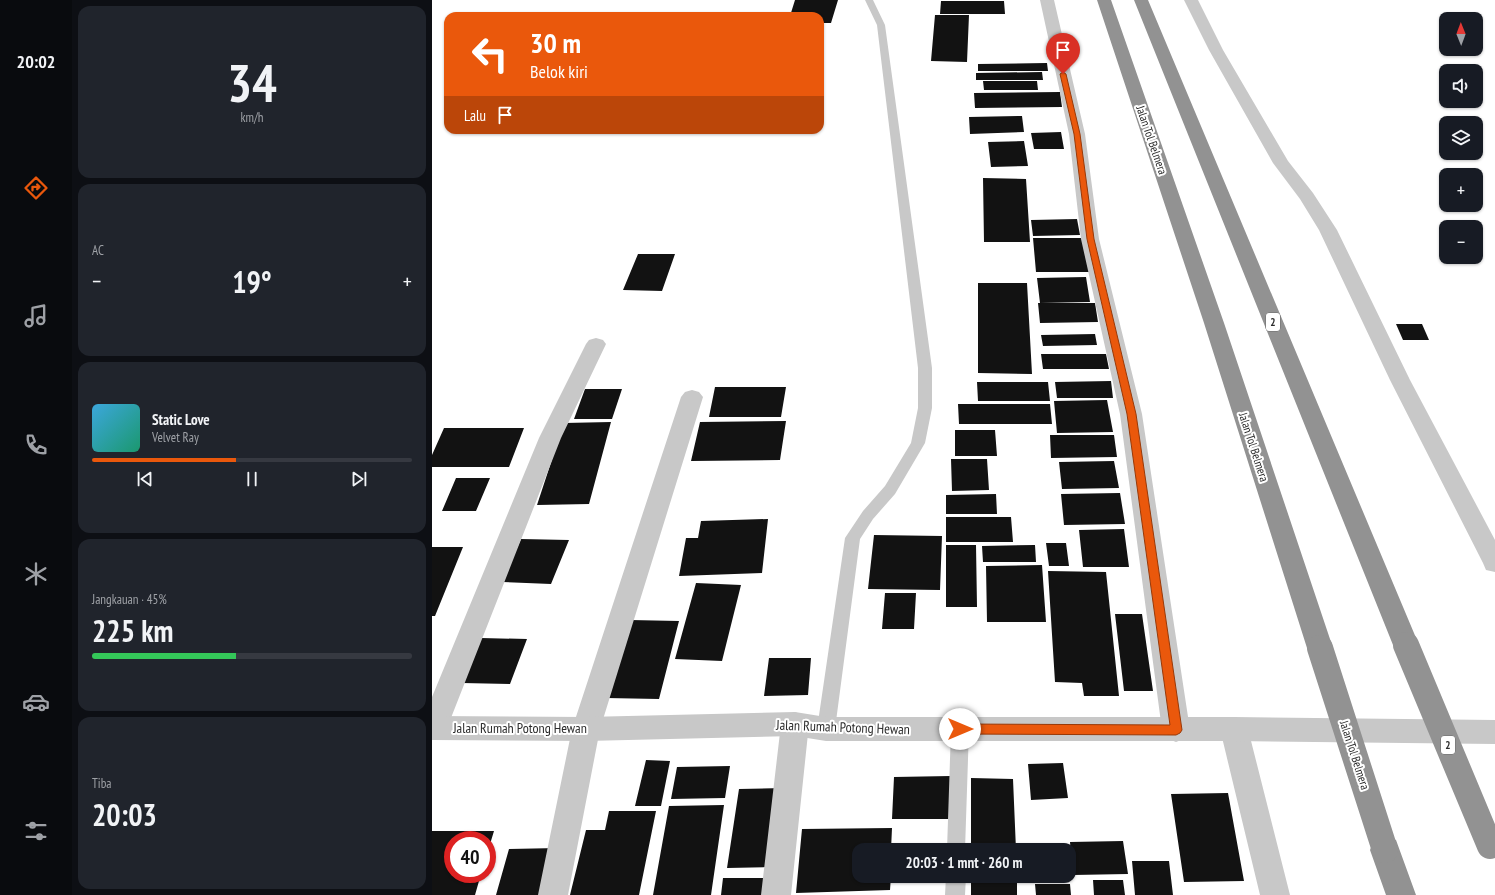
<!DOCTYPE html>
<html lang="id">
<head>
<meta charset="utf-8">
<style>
  :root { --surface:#171b24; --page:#20242c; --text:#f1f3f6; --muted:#9ea1a6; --line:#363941; --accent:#ea580c }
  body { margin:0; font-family:"PT Sans Narrow",sans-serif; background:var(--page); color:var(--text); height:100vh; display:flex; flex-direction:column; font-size:15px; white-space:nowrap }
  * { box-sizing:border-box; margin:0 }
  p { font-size:13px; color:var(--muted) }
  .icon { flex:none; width:22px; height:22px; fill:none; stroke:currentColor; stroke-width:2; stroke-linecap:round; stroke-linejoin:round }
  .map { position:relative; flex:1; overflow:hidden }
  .side { display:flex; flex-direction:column; gap:6px; padding:6px; background:#0d0f14; width:360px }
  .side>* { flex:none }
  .guide { position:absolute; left:12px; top:12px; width:380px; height:122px; border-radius:12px; box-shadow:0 1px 3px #0004; background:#ea580c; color:#fff; overflow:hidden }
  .needle { width:26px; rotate:359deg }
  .controls { position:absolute; left:1007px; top:12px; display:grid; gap:8px }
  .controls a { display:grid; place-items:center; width:44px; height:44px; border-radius:8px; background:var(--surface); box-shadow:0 1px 3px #0004; font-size:20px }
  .speed { position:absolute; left:12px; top:831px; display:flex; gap:8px; font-size:20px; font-weight:700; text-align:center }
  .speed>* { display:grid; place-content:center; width:52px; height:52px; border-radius:50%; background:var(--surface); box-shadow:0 1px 3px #0004; line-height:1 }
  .speed .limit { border:6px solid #d22; background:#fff; color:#111 }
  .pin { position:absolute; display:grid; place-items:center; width:34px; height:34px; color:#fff; margin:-41px -17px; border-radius:50% 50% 50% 0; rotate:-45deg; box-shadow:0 0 4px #0007 }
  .pin .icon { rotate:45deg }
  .me { position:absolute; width:44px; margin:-22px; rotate:90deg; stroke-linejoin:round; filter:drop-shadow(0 0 3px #0008) }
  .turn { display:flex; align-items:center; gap:14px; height:84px; padding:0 20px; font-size:18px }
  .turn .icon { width:52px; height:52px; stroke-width:2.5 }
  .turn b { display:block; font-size:28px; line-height:34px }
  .then { display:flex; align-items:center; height:38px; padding:0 20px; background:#0003; gap:8px; font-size:15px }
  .big { font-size:30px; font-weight:700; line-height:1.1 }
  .side .tile { flex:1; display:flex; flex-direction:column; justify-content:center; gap:6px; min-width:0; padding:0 14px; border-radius:12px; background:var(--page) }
  .side .dial { align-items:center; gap:0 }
  .dial b { font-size:52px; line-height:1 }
  .song { display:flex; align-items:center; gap:12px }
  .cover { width:48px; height:48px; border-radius:6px; background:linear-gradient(135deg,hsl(200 70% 55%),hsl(160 70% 35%)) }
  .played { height:4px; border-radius:2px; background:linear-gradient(90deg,var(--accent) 45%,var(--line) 45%) }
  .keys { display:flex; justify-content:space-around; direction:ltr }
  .heat { display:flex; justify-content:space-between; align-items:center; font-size:22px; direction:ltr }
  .charge { height:6px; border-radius:3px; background:linear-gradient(90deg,#34c759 45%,var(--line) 0) }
  .trip { position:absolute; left:420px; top:843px; width:224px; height:40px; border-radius:12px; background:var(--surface); box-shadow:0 1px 3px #0004; font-weight:700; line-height:40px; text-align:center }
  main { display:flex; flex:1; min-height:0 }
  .dock { display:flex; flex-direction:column; width:72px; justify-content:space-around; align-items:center; background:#090b0e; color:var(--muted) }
  .dock .icon { width:28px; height:28px }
  .dock .on { color:var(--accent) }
  .dock b { font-size:18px; color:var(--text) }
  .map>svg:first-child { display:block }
  .building { fill:#121212 }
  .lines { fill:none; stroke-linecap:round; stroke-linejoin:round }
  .service { fill:#c8c8c8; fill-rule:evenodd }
  .minor { fill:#c8c8c8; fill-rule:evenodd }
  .tertiary { fill:#c8c8c8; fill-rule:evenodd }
  .motorway { fill:#929292; fill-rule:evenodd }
  .motorway-bridge { stroke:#929292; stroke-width:26 }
  .route { fill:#ea580c; stroke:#983908 }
  .labels { text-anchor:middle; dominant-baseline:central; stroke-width:4; stroke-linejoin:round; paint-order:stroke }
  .shield { fill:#fff; stroke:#6b6b6b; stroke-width:1 }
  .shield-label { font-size:11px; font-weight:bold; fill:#2b2b2b }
  .street-label { font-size:12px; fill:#2b2b2b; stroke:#fff }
  .near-street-label { font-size:14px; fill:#2b2b2b; stroke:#fff }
</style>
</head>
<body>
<main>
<nav class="dock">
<b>20:02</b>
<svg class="icon on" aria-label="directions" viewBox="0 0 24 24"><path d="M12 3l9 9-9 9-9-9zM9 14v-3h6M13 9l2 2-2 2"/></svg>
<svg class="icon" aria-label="music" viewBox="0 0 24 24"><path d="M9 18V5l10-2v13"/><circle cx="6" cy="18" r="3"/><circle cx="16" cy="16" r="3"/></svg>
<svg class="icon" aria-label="phone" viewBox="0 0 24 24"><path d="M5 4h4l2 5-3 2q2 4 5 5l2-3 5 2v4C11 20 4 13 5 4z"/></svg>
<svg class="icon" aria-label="climate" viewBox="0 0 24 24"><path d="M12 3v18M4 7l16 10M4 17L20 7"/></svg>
<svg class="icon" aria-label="car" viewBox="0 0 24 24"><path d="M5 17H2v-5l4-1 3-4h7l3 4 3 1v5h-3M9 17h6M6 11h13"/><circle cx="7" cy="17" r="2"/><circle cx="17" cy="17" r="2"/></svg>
<svg class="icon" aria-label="filters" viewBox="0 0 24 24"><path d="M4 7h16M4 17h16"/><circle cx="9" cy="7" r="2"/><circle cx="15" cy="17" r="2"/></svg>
</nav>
<section class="side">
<div class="tile dial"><b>34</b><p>km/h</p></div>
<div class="tile"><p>AC</p>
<div class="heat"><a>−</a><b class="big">19°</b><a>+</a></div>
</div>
<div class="tile">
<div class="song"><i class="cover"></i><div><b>Static Love</b><p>Velvet Ray</p></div></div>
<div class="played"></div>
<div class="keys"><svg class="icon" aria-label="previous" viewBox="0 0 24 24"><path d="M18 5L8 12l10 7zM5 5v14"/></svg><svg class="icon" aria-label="pause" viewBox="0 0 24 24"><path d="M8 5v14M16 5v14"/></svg><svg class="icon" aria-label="next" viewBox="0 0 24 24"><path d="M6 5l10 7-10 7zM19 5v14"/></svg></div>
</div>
<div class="tile"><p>Jangkauan · 45%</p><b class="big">225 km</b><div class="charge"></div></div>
<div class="tile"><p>Tiba</p><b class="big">20:03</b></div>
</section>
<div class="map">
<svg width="1063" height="895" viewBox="0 0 1063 895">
  <rect width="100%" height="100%" fill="#fff"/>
  <!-- building -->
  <path class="building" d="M363,0h43l-7,23h-11v-7h-30z
    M509,1h63l1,13h-65z
    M503,15h34l-2,47 -36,-1z
    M615,63l1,8h-70v-7z
    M610,72l1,8h-67v-7z
    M551,81h54l1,9h-54z
    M628,92l2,15 -87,1 -1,-15z
    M590,116l2,16 -54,2 -1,-17z
    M629,132l3,17h-30l-3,-16z
    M592,141l4,25 -37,1 -3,-25z
    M551,178l43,1 4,63h-46z
    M645,219l3,16 -47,1 -2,-16z
    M601,238h54l5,34h-56z
    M206,254h37l-13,37 -39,-1z
    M654,277l4,25 -50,1 -3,-25z
    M546,283h49l5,91 -54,-1z
    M606,303h57l3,19 -58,1z
    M964,324h26l7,16h-26z
    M663,334l2,11 -54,1 -2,-11z
    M609,354h65l3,15h-66z
    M679,381l2,17h-56l-2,-16z
    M545,382h71l2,19h-72z
    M283,387h71l-5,30h-72z
    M153,389h37l-10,30h-38z
    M675,400l6,32 -56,1 -3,-32z
    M526,404h92l2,20h-93z
    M354,421l-6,39 -89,1 9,-39z
    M179,422l-22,82 -52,1 27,-82z
    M12,428h80l-15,39h-77v-12z
    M523,430h40l2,26h-42z
    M618,435h64l3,22 -66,1z
    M519,459h36l2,31 -37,1z
    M682,461l5,27 -57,1 -3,-27z
    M24,478h34l-14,33h-34z
    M688,493l5,31 -61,1 -3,-31z
    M564,494l1,20h-51v-19z
    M514,517h65l2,25h-67z
    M336,519l-6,54 -83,3 7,-38h12l3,-17z
    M692,529l5,38h-46l-4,-37z
    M442,535l68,1 -2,54 -72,-1z
    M89,539l48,1 -18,44 -49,-2z
    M614,543h20l3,23h-20z
    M514,545h30l1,62h-31z
    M603,545l1,17h-53l-1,-16z
    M0,547h31l-28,69h-3z
    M610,565l4,57h-59l-1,-56z
    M616,571l58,1 13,124h-35l-2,-13 -27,-1z
    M264,583l45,2 -19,76 -47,-2z
    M453,593h31l-2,36h-32z
    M683,614h27l11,77h-29z
    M198,620l49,1 -20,78 -53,-1z
    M49,638l46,1 -17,45 -48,-1z
    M337,658h42l-3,37 -44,1z
    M214,760l24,1 -9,45h-26z
    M631,763l5,35 -37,2 -3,-36z
    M298,766l-5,32 -54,1 6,-32z
    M519,776v43h-59l2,-42z
    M539,778l42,1 3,71h-45z
    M352,788l-9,79 -48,1 12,-79z
    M796,793l16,88 -60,1 -13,-88z
    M292,805l-13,90h-58l16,-89z
    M177,811h47l-17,84h-69l16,-65h19z
    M460,828l-1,22h-32v26h32l-1,14 -94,3 6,-64z
    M0,831h62l-7,23v-14h-34v34h28l-6,21h-43z
    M691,841l5,33 -55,1 -3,-33z
    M630,843v7h-24v-6z
    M126,848l-12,47h-50l13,-46z
    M700,861h37l4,34h-38z
    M539,876h46v19h-46z
    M609,876h25v2h-25z
    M291,878h50l-2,17h-50z
    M661,880h30l2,15h-31z
    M603,884h35l1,11h-35z"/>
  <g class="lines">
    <!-- service -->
    <path class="service" d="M433,0h8l12,25 47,343v40l-7,35 -30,51 -22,25 -13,20 -25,190 -3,5 -6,3 -6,-3 -3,-5 28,-191 18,-27 22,-25 26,-43 7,-35v-40l-41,-343z
      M528,721l6,3 3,5 -4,121h-18l4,-121 3,-5z
      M514,876h20l-1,19h-20z"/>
    <!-- minor -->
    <path class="minor" d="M608,0h14l31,134 14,105 43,175 48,316 -4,8 -10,4 -10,-4 -4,-8 -42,-316 -39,-175 -12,-105z
      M752,0h14l25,50 65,111 25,32 24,37 73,150 85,160v32l-9,-2 -3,-7 -93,-183 -71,-150 -19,-31 -27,-36 -64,-113z
      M164,338l7,2 3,4 -45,94 -114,290 -4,8 -11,4v-43l107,-259 47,-94 3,-4z
      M260,390l7,2 4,5 -103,332 -32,166h-30l34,-166 109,-332 4,-5z
      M363,712l10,4 4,8 -18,171h-30l20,-171 4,-8z
      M802,717l10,4 4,8 42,166h-30l-40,-166 4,-8z"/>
    <!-- tertiary -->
    <path class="tertiary" d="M363,712l31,5h408l261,3v24l-261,-3h-408l-31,-5 -209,5 -154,-1v-24l154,1z"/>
    <!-- motorway -->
    <path class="motorway" d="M665,0h14l113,323 109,325 -4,7 -9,4 -9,-4 -4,-7 -103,-325z
      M702,0h14l271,645 -4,7 -9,4 -9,-4 -4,-7z
      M953,836l11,4 20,55h-30l-16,-45 4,-10z"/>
    <!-- motorway-bridge -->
    <path class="motorway-bridge" d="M974,645l84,201
      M888,648l65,202"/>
  </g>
  <!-- route -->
  <path class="route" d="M631,72l3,2 14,60 14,105 42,175 46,316 -2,3 -4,2 -216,-1 -4,-1 -2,-4 2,-3 4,-2 210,1 -43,-311 -40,-175 -13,-105 -14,-60z"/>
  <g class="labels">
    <!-- shield labels -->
    <g class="shield">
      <rect x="834" y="313" width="14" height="18" rx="3"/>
      <rect x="1009" y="736" width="14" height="18" rx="3"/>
    </g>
    <g class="shield-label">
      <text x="841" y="322">2</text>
      <text x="1016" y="745">2</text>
    </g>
    <!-- street labels -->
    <g class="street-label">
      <text transform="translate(720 140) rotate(71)">Jalan Tol Belmera</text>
      <text transform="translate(822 447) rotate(72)">Jalan Tol Belmera</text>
      <text transform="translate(923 755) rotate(72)">Jalan Tol Belmera</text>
    </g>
    <!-- near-street labels -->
    <g class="near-street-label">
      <text transform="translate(411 727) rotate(2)">Jalan Rumah Potong Hewan</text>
      <text x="88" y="728">Jalan Rumah Potong Hewan</text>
    </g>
  </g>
</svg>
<div class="controls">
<a><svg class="needle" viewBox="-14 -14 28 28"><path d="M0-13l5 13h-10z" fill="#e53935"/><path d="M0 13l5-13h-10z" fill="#9ea1a6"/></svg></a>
<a><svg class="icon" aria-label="sound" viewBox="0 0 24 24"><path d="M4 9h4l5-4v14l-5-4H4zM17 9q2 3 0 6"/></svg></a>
<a><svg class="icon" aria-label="layers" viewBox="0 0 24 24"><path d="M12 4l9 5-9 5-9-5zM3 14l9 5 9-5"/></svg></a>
<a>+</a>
<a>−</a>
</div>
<div class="speed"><div class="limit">40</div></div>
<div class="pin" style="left:631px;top:74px;background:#d93025"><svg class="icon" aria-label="arrive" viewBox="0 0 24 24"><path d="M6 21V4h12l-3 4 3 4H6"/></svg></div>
<svg class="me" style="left:528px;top:729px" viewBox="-20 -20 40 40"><circle r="19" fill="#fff"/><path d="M0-13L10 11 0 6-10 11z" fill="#ea580c"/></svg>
<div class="trip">20:03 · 1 mnt · 260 m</div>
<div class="guide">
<div class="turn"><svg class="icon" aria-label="left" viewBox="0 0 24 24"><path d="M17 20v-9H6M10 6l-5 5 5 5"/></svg><div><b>30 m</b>Belok kiri</div></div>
<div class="then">Lalu<svg class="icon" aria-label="arrive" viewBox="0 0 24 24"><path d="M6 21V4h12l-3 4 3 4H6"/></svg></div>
</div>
</div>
</main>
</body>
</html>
